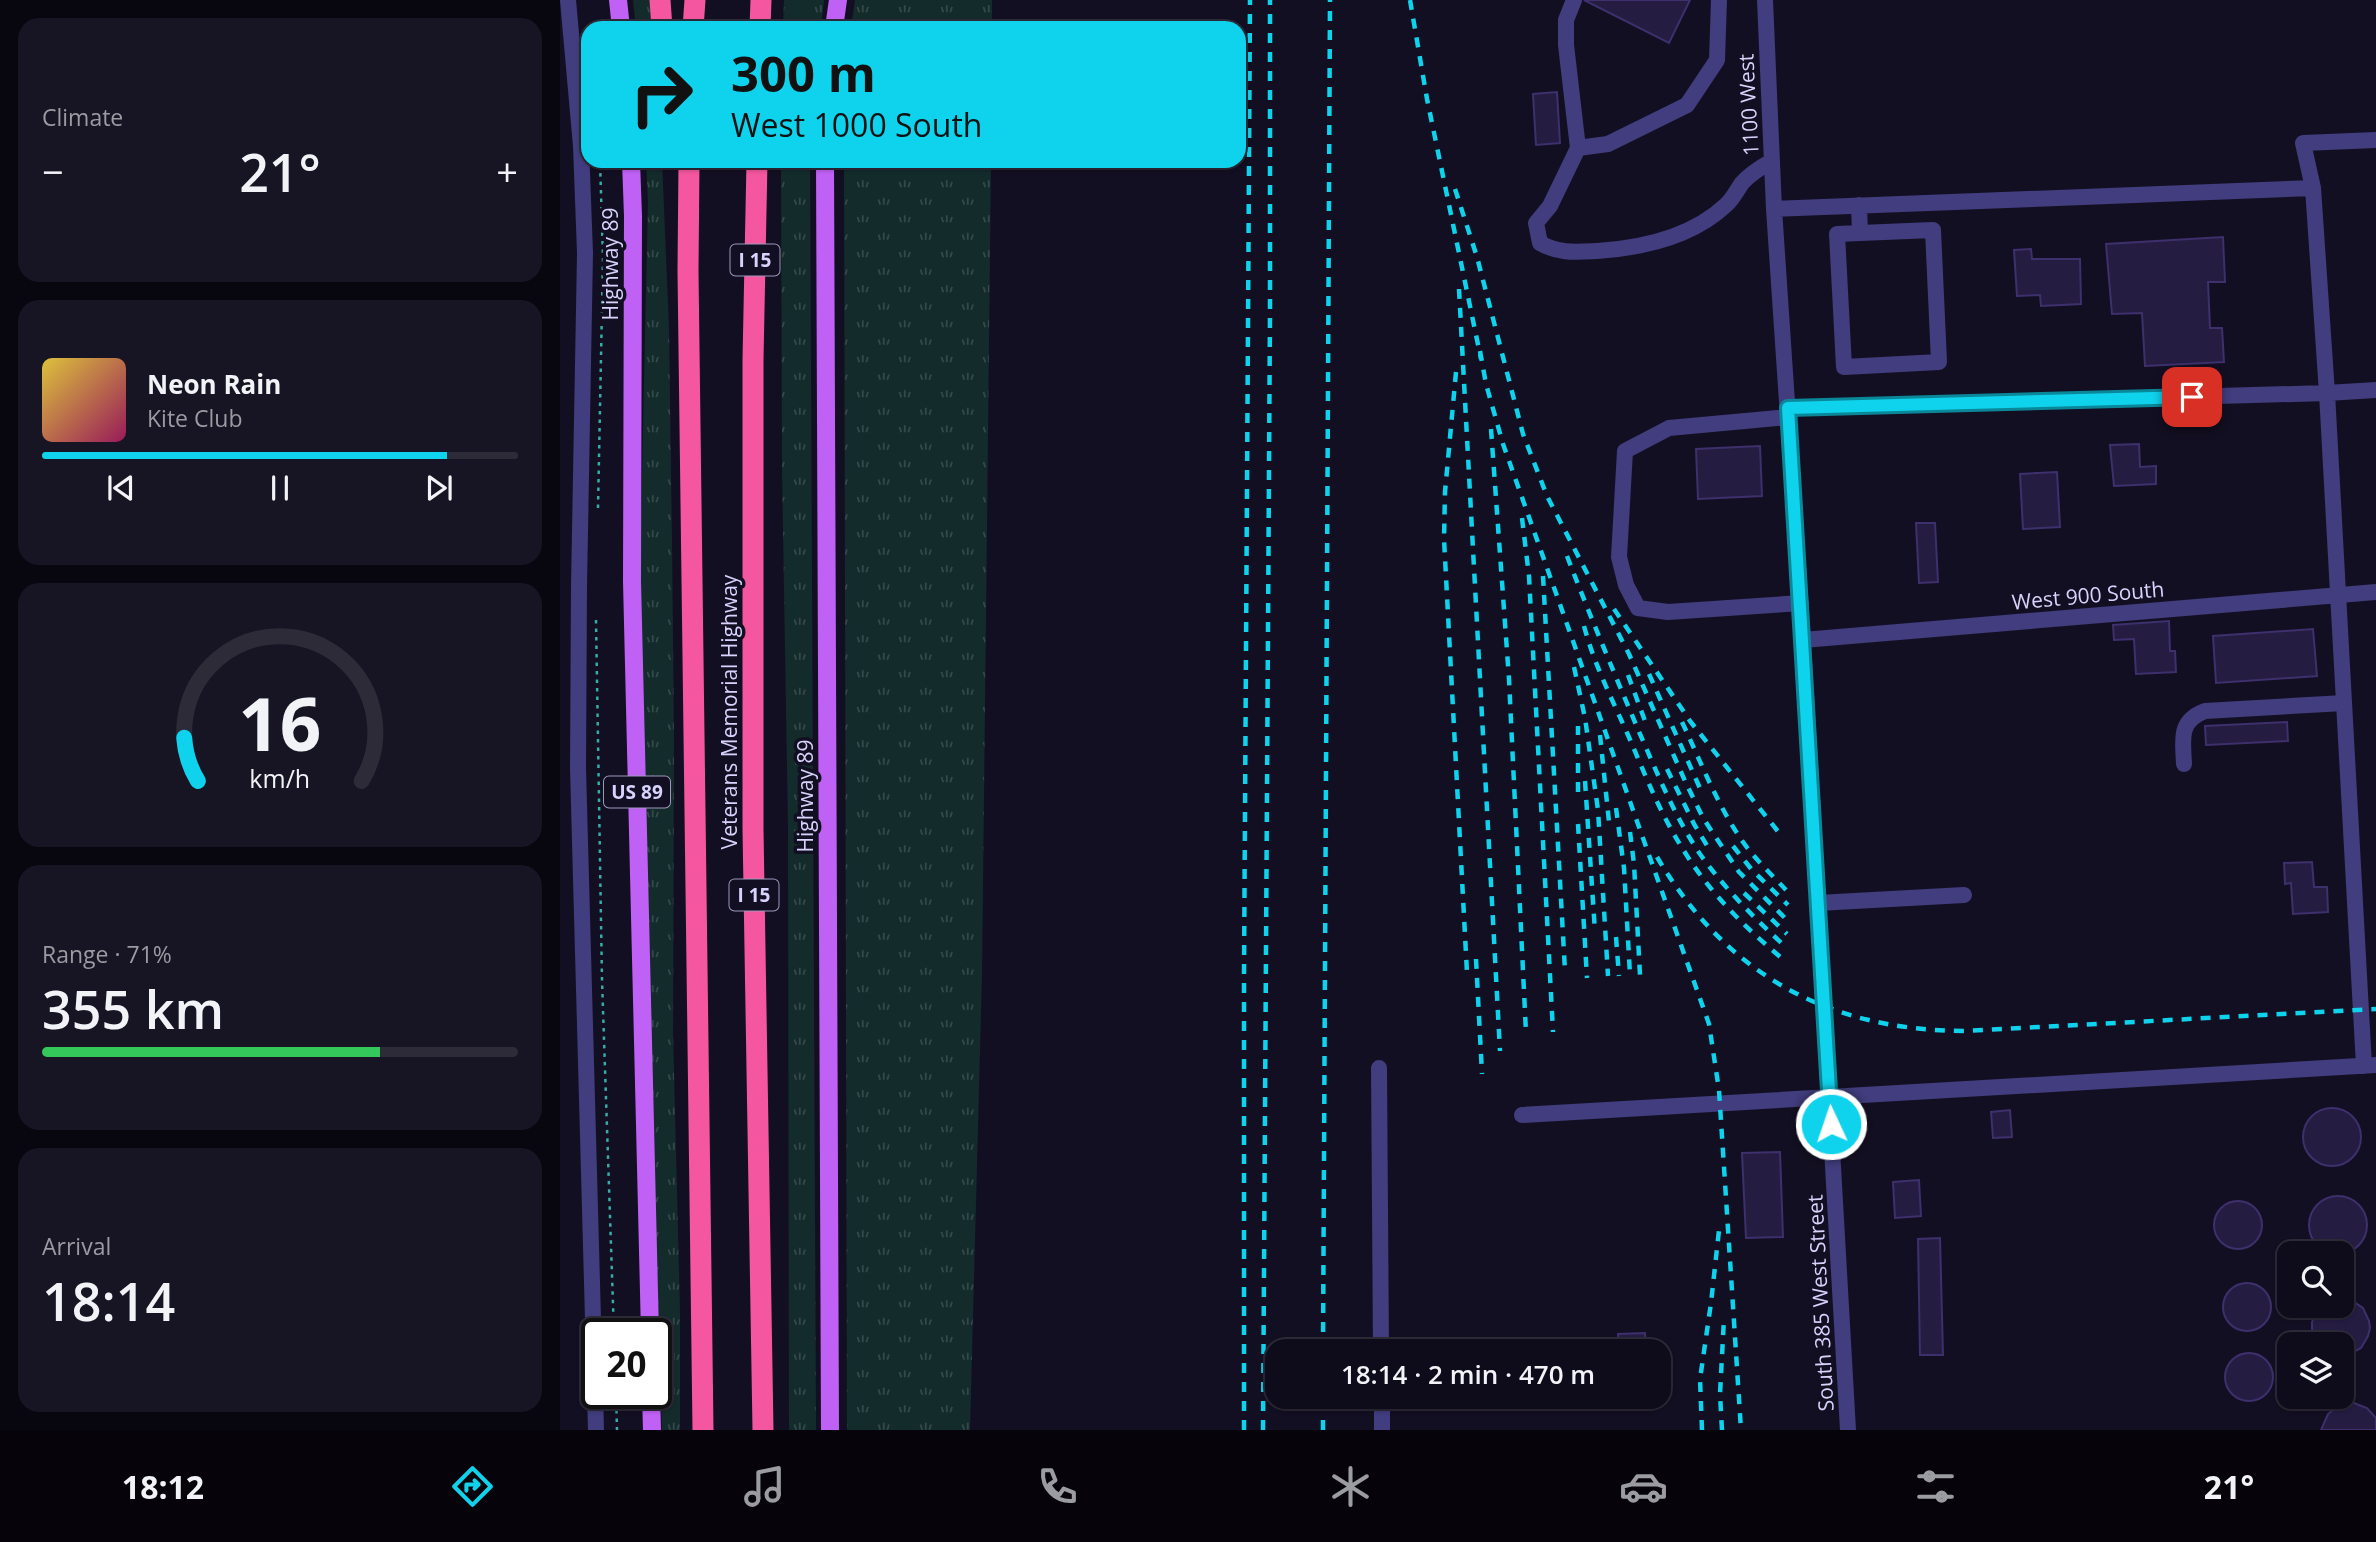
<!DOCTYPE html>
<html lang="en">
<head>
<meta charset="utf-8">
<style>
  :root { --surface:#0e0b1a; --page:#171423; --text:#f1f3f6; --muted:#9b9ba2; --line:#2e2b39; --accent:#0fd2ec }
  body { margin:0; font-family:"Open Sans",sans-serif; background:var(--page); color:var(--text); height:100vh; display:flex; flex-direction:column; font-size:26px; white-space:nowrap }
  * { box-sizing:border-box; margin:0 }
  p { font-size:23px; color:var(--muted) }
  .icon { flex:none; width:38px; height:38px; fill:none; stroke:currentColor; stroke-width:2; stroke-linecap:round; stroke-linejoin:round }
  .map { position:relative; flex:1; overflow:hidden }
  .sheet { display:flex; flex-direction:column; gap:18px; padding:18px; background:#08060e; width:560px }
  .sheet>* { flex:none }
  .hud { position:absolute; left:21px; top:21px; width:665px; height:147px; border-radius:21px; box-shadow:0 2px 5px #0004,0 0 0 2px var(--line); background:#0fd2ec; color:#111; overflow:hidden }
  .tools { position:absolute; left:1717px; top:1241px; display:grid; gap:14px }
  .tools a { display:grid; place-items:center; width:77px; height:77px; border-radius:14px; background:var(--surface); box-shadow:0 2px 5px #0004,0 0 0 2px var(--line); font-size:35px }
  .speed { position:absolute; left:21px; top:1318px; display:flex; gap:14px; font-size:35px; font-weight:700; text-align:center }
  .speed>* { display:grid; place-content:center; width:91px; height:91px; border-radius:50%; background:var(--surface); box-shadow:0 2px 5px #0004,0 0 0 2px var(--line); line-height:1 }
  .speed .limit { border:4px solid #111; border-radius:10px; background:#fff; color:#111 }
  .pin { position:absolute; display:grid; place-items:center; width:60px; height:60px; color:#fff; margin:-30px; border-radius:14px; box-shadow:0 4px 10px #0006 }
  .me { position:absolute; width:77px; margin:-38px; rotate:357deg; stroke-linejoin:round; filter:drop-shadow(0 0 5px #0008) }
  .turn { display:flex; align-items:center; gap:24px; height:147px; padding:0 35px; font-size:32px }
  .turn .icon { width:91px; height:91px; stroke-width:2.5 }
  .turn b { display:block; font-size:49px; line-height:60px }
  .big { font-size:52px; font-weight:600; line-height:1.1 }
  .sheet .card { flex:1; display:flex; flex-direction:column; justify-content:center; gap:10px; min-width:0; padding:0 24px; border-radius:21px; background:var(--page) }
  .sheet .dial { align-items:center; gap:0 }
  .dial svg { height:182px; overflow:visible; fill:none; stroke:var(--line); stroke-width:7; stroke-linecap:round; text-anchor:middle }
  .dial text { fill:var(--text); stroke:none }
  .song { display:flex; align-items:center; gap:21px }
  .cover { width:84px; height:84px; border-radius:10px; background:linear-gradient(135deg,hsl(50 70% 55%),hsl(330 70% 35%)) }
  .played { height:7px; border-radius:4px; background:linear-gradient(90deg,var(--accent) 85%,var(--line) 85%) }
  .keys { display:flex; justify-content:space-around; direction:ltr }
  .heat { display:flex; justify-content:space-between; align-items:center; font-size:38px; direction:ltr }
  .charge { height:10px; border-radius:5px; background:linear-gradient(90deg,#34c759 71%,var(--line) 0) }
  .trip { position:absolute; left:705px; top:1339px; width:406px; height:70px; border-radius:21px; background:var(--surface); box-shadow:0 2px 5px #0004,0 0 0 2px var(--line); font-weight:600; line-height:70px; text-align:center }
  .tab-bar { display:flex; height:112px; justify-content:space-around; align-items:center; background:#06040a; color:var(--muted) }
  .tab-bar .icon { width:49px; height:49px }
  .tab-bar .current { color:var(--accent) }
  .tab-bar b { font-size:32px; color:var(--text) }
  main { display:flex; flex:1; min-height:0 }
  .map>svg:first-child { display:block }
  .grass { fill:url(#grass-tufts) }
  .building { fill:#251c42; stroke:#3d306c; stroke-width:2 }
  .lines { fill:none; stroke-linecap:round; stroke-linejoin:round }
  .path { stroke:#36ada7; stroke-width:2.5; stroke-dasharray:3.5 5; stroke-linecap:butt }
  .minor { stroke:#413d7e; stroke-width:16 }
  .major { stroke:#c061f5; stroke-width:18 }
  .highway { stroke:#f4569f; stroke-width:21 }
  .rail { stroke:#0fd2ec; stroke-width:4.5; stroke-dasharray:10 9; stroke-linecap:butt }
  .route-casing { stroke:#0a8899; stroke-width:18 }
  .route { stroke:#0fd2ec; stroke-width:12 }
  .labels { text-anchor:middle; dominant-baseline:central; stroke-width:7; stroke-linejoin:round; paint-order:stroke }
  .shield { fill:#130f22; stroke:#9d98bb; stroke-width:2 }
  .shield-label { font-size:19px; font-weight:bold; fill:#d8d3fc }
  .street-label { font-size:21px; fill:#d8d3fc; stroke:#130f22 }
</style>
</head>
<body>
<main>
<section class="sheet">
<div class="card"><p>Climate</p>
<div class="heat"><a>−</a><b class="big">21°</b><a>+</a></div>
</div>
<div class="card">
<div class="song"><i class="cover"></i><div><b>Neon Rain</b><p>Kite Club</p></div></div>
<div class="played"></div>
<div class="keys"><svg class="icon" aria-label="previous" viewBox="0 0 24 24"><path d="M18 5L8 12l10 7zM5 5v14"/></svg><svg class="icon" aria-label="pause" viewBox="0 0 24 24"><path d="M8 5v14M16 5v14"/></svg><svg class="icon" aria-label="next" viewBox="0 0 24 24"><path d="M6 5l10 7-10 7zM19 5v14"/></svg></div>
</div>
<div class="card dial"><svg viewBox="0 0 100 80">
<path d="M14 69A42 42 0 1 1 86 69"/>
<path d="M14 69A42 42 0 0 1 8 50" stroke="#0fd2ec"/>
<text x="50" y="56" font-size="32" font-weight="700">16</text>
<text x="50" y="72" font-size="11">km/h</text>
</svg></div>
<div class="card"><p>Range · 71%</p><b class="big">355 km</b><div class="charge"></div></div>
<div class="card"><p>Arrival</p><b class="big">18:14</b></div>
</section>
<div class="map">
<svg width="1816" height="1430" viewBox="0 0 1816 1430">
  <defs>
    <pattern id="grass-tufts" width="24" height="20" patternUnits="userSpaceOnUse" patternTransform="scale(1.75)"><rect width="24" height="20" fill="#132b2b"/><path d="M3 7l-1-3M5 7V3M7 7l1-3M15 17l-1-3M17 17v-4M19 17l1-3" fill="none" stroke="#35494b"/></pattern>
  </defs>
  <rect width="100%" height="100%" fill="#130f22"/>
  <!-- grass -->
  <path class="grass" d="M73,0h17l2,28h-16z
    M224,0h40l-3,28h-38z
    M295,0h137v28h-141z
    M86,161h16l7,168 3,215 2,198 -1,292 7,277v119h-18l-24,-770 10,-459z
    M221,161h29l6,1269h-27l-1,-604 -6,-357z
    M284,161h147l-9,813 -12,456h-123z"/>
  <!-- building -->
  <path class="building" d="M1024,0h106l-21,43z
    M997,92l3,51 -24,2 -3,-51z
    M1663,237l2,45h-17l2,46h12l2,34 -79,4 -3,-53 -30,1 -6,-70z
    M1471,249l1,10h48l1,45 -40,2 -1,-11 -23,1 -3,-46z
    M1579,444l1,23 16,-1v18l-42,2 -4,-41z
    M1200,446l2,50 -64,3 -2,-50z
    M1497,472l3,55 -37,2 -3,-55z
    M1356,523h19l3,59 -19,1z
    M1609,621l1,30h5l1,21 -40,2 -2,-35 -20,1 -1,-15z
    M1753,629l4,47 -101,7 -3,-47z
    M1727,722l1,19 -82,4 -1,-19z
    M1752,862l2,25h13l1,25 -35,2 -2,-31 -6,1 -1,-21z
    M1743 1137a29 29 0 1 1 58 0a29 29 0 1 1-58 0Z
    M1450,1110l2,27 -19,1 -2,-26z
    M1220,1152l3,85 -37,1 -4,-85z
    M1359,1180l2,36 -26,2 -2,-36z
    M1749 1225a29 29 0 1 1 58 0a29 29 0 1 1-58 0Z
    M1654 1225a24 24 0 1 1 48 0a24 24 0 1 1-48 0Z
    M1380,1238l3,117h-23l-2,-116z
    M1663 1307a24 24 0 1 1 48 0a24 24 0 1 1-48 0Z
    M1782,1298l9,2 12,8 6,13 1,7 -2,8 -7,12 -19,10v-14h-25l-5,-15v-7l6,-13 3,-3h21z
    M1085,1333l1,18h-27l-1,-17z
    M1665 1377a24 24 0 1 1 48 0a24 24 0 1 1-48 0Z
    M1786,1403h8l13,5 9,10v12h-55l7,-16 11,-9z"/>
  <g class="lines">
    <!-- path -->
    <path class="path" d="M38,508l5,-251 -3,-96
      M36,620l6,360 12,354
      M56,1393l1,37"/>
    <!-- minor -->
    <path class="minor" d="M8,0l13,146 4,107 -6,334 -1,181 18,662
      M1014,0l-8,20v25l12,103 -28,58 -14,17 4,20c19,11 36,9 57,8 46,-3 95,-14 129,-46 7,-6 11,-15 16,-22 9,-10 19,-16 30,-22
      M1205,0l9,209 29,431 45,790
      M1018,148l30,-4 79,-39 30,-45 2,-60
      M1299,205l1,28 -23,1 7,133 95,-5 -6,-132 -73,3
      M1214,209l539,-21
      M1228,408l539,-15 49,-3
      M1229,417l-120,11 -44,23 -6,106 7,28 12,23 30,4 133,-9
      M1243,640l573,-48
      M1624,764c-1,-24 -6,-43 21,-53l139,-8
      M1258,903l146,-8
      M1804,1066l-37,-673 -14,-205 -10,-45 73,-3
      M819,1068l2,283
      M962,1115l854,-50
      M822,1396v34"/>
    <!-- major -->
    <path class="major" d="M58,0l3,28
      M274,28l4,-28
      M71,161l2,55 -1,365 18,753
      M265,161l5,1269
      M91,1393l1,37"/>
    <!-- highway -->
    <path class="highway" d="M100,0l2,28
      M133,28l2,-28
      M200,28l1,-28
      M129,161l-1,110 15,1159
      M197,161l-4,199v469l10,601"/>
    <!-- rail -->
    <path class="rail" d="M850,0l17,99 54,260
      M895,189l22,68 46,177 24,62 82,158 56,127 18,37 36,54 48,48
      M899,289l41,762
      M920,351l6,33 17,60 206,580 10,66 22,340
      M896,372l-11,120 -1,47 23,434
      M931,429l18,250 17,354
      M962,518l7,58 24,456
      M1007,556c23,60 48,119 73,178 18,41 35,83 60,120 25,35 55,65 87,94
      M983,576l22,395
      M1054,609l76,112 90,113
      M1024,626c10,38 28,73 44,109 16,37 31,76 53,111 26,44 63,81 103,114
      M1014,667l11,51 13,92 10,166
      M1089,674l54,121
      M1068,675l17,46
      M1122,722c19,40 35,83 61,120 12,17 28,32 43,48
      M1040,735l9,87
      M1107,769l27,55 15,25
      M1025,781l10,151
      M1018,792v-66
      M1056,808l8,60 6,107
      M1018,824l9,154
      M1070,832l4,32 6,111
      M1173,846l19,24 36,35
      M1097,857c70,118 171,173 307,174l412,-22
      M1184,893l43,41
      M1056,937l3,39
      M916,959l6,115
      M763,1351l7,-1351
      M684,1430v-456l6,-974
      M703,1430l7,-1121v-309
      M763,1430v-34
      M1142,1430l-2,-51 11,-76 8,-73
      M1162,1430l-2,-36 4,-76"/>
  </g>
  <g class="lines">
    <!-- route casing -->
    <g class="route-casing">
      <path id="route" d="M1271,1124l-43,-716 404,-11"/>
    </g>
    <!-- route -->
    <use href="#route" class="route"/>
  </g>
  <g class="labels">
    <!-- shield labels -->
    <g class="shield">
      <rect x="170.5" y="244.5" width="49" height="31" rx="5"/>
      <rect x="44" y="776.5" width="66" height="31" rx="5"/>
      <rect x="169.5" y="879.5" width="49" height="31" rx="5"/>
    </g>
    <g class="shield-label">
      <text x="195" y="260">I 15</text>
      <text x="77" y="792">US 89</text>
      <text x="194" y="895">I 15</text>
    </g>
    <!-- street labels -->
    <g class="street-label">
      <text transform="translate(1188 105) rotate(-93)">1100 West</text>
      <text transform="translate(50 264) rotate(-90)">Highway 89</text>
      <text transform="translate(1528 595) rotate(-5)">West 900 South</text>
      <text transform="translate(169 712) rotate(-90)">Veterans Memorial Highway</text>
      <text transform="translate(245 796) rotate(-90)">Highway 89</text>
      <text transform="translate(1260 1303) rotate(-93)">South 385 West Street</text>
    </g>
  </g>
</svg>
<div class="tools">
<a><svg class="icon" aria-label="search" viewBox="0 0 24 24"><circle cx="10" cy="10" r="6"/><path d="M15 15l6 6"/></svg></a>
<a><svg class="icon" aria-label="layers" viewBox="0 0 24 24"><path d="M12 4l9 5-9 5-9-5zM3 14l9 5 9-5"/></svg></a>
</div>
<div class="speed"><div class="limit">20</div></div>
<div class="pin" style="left:1632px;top:397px;background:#d93025"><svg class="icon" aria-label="arrive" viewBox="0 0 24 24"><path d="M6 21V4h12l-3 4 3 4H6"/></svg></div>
<svg class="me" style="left:1271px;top:1124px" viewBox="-20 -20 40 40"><circle r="17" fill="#0fd2ec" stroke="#fff" stroke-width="3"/><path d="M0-11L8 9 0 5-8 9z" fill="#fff"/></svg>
<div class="trip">18:14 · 2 min · 470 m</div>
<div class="hud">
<div class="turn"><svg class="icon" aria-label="right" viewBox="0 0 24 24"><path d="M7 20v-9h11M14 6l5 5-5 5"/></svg><div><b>300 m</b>West 1000 South</div></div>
</div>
</div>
</main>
<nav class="tab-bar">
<b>18:12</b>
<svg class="icon current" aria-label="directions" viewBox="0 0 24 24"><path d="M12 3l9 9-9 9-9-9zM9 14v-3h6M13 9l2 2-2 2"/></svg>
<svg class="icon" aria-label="music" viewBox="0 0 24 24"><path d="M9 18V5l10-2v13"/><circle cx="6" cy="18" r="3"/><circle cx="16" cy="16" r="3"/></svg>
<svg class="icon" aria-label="phone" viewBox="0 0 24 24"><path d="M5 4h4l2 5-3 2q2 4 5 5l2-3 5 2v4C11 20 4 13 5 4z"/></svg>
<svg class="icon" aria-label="climate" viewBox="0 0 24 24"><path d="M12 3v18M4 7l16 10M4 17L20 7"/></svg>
<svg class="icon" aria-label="car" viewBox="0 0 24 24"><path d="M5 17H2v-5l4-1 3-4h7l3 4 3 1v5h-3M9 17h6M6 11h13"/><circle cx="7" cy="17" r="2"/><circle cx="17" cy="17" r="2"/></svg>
<svg class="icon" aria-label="filters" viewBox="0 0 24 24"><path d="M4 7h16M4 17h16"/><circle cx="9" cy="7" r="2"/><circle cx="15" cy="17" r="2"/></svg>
<b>21°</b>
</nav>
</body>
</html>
